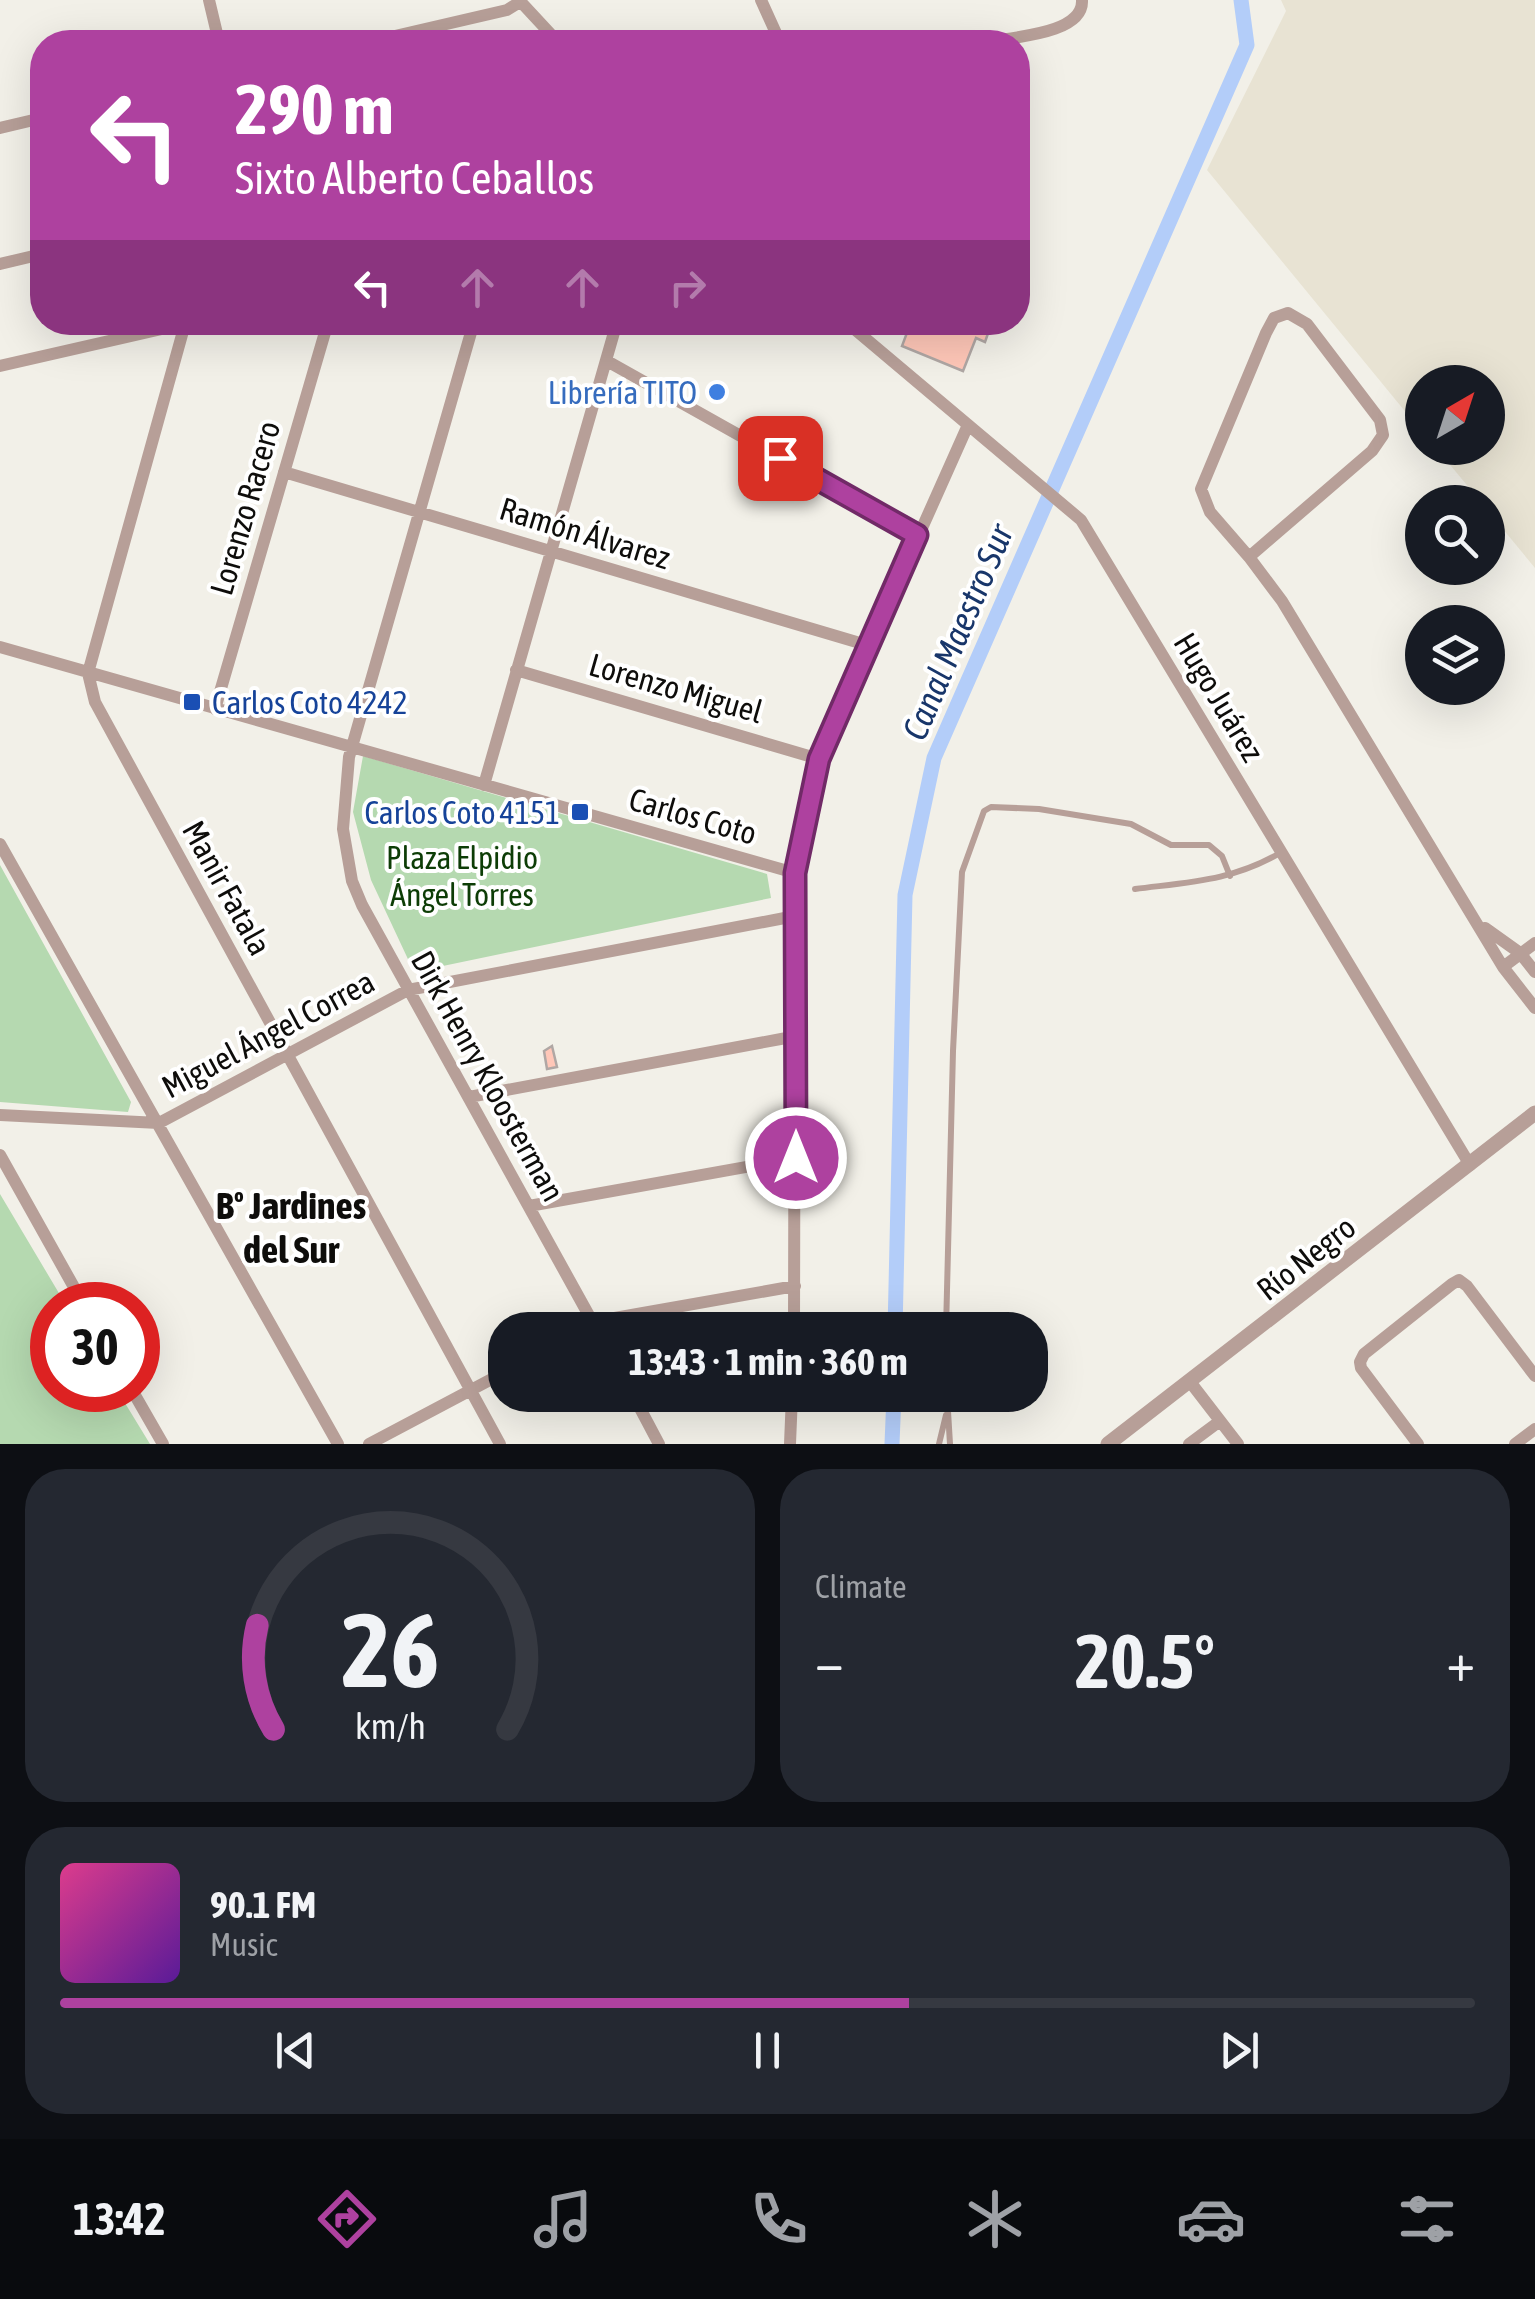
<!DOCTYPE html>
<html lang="en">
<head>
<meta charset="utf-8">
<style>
  :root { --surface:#171b24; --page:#242831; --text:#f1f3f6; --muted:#9ea1a6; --line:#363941; --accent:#ae419f }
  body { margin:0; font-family:"Asap Condensed",sans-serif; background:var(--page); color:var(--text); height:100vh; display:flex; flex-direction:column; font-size:38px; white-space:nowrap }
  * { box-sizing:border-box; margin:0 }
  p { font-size:32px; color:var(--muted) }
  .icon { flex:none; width:55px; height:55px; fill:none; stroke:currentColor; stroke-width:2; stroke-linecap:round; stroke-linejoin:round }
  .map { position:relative; height:1444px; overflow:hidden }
  .drawer { display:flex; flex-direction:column; gap:25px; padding:25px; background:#0d0f14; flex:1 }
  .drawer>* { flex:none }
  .top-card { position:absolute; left:30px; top:30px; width:1000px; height:305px; border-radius:40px; box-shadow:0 10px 40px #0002; background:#ae419f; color:#fff; overflow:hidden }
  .needle { width:65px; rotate:39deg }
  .fabs { position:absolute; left:1405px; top:365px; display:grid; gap:20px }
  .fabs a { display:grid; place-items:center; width:100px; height:100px; border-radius:50%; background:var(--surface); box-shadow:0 10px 40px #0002; font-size:50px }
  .speed { position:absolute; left:30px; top:1282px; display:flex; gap:20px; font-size:50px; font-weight:700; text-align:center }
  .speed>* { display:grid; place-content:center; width:130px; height:130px; border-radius:50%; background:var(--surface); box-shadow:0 10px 40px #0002; line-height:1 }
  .speed .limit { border:15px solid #d22; background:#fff; color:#111 }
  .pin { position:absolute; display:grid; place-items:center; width:85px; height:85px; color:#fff; margin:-42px; border-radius:20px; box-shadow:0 5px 15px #0006 }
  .me { position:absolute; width:110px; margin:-55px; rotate:0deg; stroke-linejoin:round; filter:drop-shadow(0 0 8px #0008) }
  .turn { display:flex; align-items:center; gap:35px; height:210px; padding:0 40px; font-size:45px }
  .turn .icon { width:130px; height:130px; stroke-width:2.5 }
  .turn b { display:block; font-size:70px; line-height:85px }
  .lanes { display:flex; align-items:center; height:95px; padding:0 40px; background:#0003; justify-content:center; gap:50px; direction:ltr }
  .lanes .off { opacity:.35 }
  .big { font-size:75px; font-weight:700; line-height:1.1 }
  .drawer .widget { flex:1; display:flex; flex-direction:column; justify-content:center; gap:15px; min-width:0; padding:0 35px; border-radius:40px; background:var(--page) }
  .drawer .dial { align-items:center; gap:0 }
  .dial svg { height:260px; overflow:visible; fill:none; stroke:var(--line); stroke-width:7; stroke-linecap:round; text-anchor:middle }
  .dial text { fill:var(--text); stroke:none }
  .song { display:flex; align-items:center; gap:30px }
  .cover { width:120px; height:120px; border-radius:15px; background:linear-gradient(135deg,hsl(330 70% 55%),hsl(270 70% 35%)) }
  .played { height:10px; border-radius:5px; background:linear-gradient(90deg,var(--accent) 60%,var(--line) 60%) }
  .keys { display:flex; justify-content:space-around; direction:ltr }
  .heat { display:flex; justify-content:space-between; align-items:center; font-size:55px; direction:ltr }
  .drawer .tiles { flex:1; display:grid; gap:25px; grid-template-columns:1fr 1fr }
  .widget:last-child { grid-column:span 2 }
  .trip { position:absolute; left:488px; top:1312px; width:560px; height:100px; border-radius:40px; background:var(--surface); box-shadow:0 10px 40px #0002; font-weight:700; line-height:100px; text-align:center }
  .tab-bar { display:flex; height:160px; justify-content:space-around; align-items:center; background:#090b0e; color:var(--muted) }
  .tab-bar .icon { width:70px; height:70px }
  .tab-bar .current { color:var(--accent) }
  .tab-bar b { font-size:45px; color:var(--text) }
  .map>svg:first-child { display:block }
  .built { fill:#e8e3d3 }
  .green { fill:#b5d9b0 }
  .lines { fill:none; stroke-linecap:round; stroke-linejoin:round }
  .canal { stroke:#b3cdf9; stroke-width:15 }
  .building { fill:#ffc7b8; stroke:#b0a7a4; stroke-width:2.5 }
  .service { stroke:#b79f98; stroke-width:6 }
  .minor { stroke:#b79f98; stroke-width:12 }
  .tertiary { stroke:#b79f98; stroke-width:15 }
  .route-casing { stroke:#712a67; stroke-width:25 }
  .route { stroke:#ae419f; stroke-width:18 }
  .shop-dot { fill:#3f7fe0; stroke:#fff; stroke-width:4 }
  .transit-dot { fill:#1a4fb4; stroke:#fff; stroke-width:4 }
  .labels { text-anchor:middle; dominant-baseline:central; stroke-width:8; stroke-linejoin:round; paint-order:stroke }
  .shop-label { font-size:32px; fill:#366cbe; stroke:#fff; text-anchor:end }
  .street-label { font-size:32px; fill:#0e0d0b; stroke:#fff }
  .transit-label { font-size:32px; fill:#164399; stroke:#fff; text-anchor:start }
  .park-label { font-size:32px; fill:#0d3d06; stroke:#fff }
  .water-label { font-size:35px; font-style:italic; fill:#18366a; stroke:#fff }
  .quarter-label { font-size:38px; font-weight:bold; fill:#0e0d0b; stroke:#fff }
</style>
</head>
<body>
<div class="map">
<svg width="1535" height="1444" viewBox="0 0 1535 1444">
  <rect width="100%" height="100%" fill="#f2f0e8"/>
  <!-- built -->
  <path class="built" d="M1281,0h254v568l-47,-57v-9h-7l-45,-54h52v-66h-66v50l-215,-262 79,-159z"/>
  <!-- green -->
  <path class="green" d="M363,756l404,118 4,24 -357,74 -43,-92 -18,-68z
    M0,865l131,237 -3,10 -128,-10z
    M0,1194l66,111h-14v85h65l33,54h-150z"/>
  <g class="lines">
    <!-- canal -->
    <path class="canal" d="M895,1330l10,-435 29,-137 313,-713 -6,-45
      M892,1444l2,-49"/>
  </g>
  <!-- building -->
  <path class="building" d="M911,322h81l-7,20 -9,-4 -13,33 -61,-25z
    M552,1046l5,21 -10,2 -3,-18z"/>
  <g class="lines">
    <!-- service -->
    <path class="service" d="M1135,889c54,-7 97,-8 145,-36
      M946,1330l7,-279 9,-179 22,-61 7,-4 48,2 92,15 40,21h38l13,11 8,20
      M947,1395l3,49
      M939,1444l7,-29"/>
    <!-- minor -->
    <path class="minor" d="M209,0l10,42
      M519,0l39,42
      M761,0l19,42
      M369,42l138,-32 13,-8
      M987,42c26,-5 97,-8 95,-42
      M0,128l42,-10
      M0,264l42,-10
      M474,322l-125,435 -6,72 9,52 10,24 235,425
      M846,322l235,198 389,645
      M185,324l-97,349 7,29 405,742
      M607,361l310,174
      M0,366l188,-43
      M284,472l586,174
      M1249,557l-39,-45 -9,-23 65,-156 8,-15 14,-5 19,11 73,96 3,15 -11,16 -123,106 33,44 221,366 32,41
      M0,647l795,226
      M516,670l303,89
      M215,709l113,-387
      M484,785l133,-463
      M0,844l338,600
      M1485,928l35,25 15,19
      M1503,967l32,-24
      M469,1097l328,-61
      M0,1115l159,8 249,-133 387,-74
      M0,1155l84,150
      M529,1206l267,-48
      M585,1330l24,-11 186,-33
      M794,1330l1,-457 24,-114 149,-334
      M1191,1383l47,61
      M132,1390l31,54
      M633,1395l26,49
      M369,1444l136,-72
      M790,1444l2,-49
      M1189,1444l31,-23
      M1418,1444l-57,-76 -1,-6 4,-8 88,-70 7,-4 8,6 68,90
      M1515,1444l20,-15"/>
    <!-- tertiary -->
    <path class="tertiary" d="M1108,1444l427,-331"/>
  </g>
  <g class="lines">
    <!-- route casing -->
    <g class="route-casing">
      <path id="route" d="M780,458l137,77 -98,224 -24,114 1,285"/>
    </g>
    <!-- route -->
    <use href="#route" class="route"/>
  </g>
  <!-- markers -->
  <circle class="shop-dot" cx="717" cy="392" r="10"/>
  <g class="transit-dot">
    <rect x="182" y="692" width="20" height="20" rx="5"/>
    <rect x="570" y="802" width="20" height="20" rx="5"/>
  </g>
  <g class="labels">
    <!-- shop labels -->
    <g class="shop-label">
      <text x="697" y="392">Librería TITO</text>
    </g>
    <!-- street labels -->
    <g class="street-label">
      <text transform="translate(245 508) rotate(-74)">Lorenzo Racero</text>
      <text transform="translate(585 533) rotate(17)">Ramón Álvarez</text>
      <text transform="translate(676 688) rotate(16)">Lorenzo Miguel</text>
      <text transform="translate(1219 697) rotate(59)">Hugo Juárez</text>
      <text transform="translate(693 816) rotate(16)">Carlos Coto</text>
      <text transform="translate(227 888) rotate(61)">Manir Fatala</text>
      <text transform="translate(268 1034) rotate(-28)">Miguel Ángel Correa</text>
      <text transform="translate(488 1076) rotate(61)">Dirk Henry Kloosterman</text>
      <text transform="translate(1306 1258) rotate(-38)">Río Negro</text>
    </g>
    <!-- transit labels -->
    <g class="transit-label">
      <text x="212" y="702">Carlos Coto 4242</text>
      <text x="560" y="812" text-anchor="end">Carlos Coto 4151</text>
    </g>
    <!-- park labels -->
    <g class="park-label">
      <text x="462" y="857">Plaza Elpidio<tspan x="462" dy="37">Ángel Torres</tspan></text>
    </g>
    <!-- water labels -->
    <g class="water-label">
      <text transform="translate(957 632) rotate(-67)">Canal Maestro Sur</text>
    </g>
    <!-- quarter labels -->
    <g class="quarter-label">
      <text x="291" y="1205">Bº Jardines<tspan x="291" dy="44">del Sur</tspan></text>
    </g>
  </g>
</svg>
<div class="fabs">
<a><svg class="needle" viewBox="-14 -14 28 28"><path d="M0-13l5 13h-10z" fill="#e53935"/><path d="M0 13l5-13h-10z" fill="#9ea1a6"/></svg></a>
<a><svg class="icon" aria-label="search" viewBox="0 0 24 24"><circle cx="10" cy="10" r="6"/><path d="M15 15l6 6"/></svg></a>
<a><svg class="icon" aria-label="layers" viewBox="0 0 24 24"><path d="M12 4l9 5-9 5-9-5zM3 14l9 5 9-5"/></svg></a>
</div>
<div class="speed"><div class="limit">30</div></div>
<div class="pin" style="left:780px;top:458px;background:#d93025"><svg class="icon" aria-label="arrive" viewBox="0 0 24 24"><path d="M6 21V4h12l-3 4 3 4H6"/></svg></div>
<svg class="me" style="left:796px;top:1158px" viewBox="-20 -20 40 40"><circle r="17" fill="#ae419f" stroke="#fff" stroke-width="3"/><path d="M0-11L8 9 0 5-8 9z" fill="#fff"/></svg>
<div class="trip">13:43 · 1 min · 360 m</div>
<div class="top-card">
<div class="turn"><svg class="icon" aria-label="left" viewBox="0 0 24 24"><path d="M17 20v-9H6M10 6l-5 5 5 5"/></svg><div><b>290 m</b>Sixto Alberto Ceballos</div></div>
<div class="lanes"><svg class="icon" aria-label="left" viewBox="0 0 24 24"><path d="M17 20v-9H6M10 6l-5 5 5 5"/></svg><svg class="icon off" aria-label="ahead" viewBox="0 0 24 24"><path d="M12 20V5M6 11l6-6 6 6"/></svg><svg class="icon off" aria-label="ahead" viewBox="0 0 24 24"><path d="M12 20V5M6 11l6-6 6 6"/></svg><svg class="icon off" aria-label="right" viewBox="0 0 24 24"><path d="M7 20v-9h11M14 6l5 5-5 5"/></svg></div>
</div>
</div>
<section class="drawer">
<div class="tiles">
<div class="widget dial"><svg viewBox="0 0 100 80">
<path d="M14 69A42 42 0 1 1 86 69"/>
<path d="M14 69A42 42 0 0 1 9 37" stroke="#ae419f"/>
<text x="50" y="56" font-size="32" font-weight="700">26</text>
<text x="50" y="72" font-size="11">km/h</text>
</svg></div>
<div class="widget"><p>Climate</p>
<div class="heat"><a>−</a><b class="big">20.5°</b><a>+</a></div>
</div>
<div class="widget">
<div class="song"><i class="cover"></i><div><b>90.1 FM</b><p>Music</p></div></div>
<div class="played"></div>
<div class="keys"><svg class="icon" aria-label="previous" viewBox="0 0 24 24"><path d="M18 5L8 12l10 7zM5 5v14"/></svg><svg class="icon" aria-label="pause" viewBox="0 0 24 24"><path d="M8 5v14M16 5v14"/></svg><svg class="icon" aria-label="next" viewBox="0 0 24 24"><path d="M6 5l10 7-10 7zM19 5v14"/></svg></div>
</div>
</div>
</section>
<nav class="tab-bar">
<b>13:42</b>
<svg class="icon current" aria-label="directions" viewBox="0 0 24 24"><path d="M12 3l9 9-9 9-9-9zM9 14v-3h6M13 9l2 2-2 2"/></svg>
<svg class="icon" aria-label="music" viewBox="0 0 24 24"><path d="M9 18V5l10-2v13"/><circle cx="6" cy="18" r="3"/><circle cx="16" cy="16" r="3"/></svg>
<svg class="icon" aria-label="phone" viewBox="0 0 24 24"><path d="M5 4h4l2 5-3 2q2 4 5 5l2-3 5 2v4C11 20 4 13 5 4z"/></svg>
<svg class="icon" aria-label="climate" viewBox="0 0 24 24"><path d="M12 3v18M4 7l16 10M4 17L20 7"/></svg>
<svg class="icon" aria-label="car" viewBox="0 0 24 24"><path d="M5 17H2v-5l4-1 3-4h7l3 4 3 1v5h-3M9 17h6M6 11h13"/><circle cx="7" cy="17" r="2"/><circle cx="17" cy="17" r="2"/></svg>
<svg class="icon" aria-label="filters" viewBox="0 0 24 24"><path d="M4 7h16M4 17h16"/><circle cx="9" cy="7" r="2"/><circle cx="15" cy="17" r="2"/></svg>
</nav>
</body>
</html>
